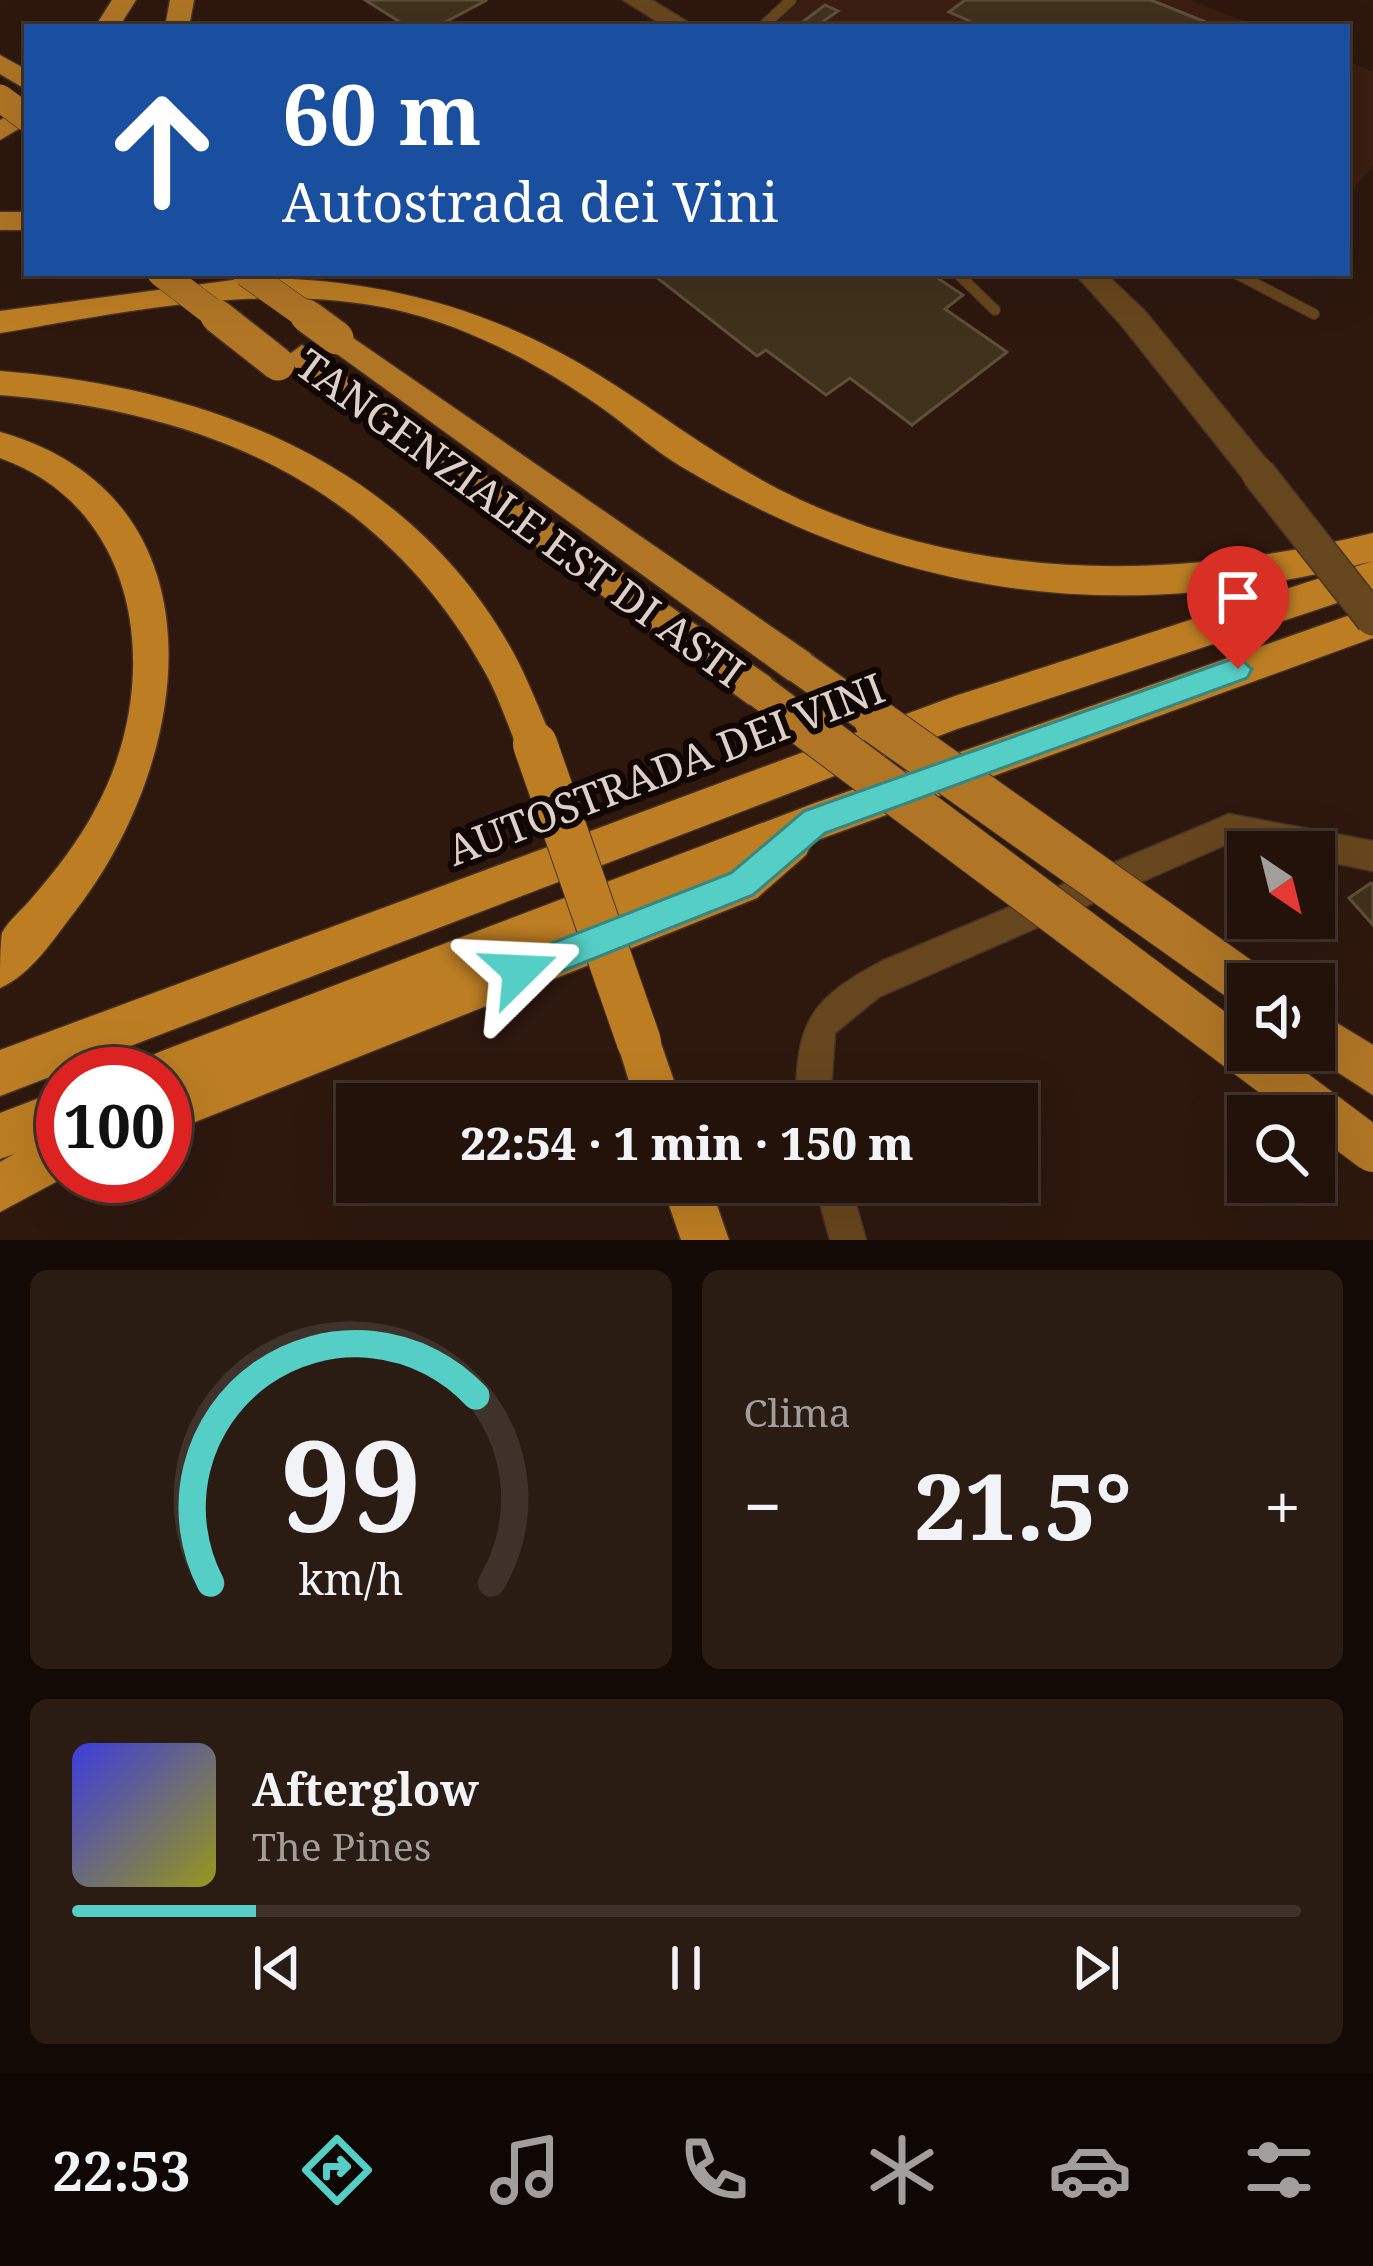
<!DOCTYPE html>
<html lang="it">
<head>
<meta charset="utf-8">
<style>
  :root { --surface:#22120a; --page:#2a1b13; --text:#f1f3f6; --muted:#a29e9c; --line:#3f322b; --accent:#55cec5 }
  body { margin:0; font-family:"Noto Serif",serif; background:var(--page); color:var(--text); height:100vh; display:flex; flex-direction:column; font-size:45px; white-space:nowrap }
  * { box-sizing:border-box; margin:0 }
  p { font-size:39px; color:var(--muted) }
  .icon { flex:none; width:66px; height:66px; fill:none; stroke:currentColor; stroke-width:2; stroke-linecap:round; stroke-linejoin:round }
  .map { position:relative; height:1240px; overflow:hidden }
  .side { display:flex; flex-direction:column; gap:30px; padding:30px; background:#130a06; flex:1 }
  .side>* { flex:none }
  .guide { position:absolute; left:24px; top:24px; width:1326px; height:252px; border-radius:0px; box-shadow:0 12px 48px #0002,0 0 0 3px var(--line); background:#1a4fa0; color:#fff; overflow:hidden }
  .needle { width:78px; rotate:145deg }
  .controls { position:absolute; left:1227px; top:831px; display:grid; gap:24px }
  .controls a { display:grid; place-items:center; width:108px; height:108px; border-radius:0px; background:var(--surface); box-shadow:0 12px 48px #0002,0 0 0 3px var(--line); font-size:60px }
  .speed { position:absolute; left:36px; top:1047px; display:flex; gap:24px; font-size:60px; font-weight:700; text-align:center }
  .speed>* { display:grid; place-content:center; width:156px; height:156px; border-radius:50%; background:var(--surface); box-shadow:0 12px 48px #0002,0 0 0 3px var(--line); line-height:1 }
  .speed .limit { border:18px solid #d22; background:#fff; color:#111 }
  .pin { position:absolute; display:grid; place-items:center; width:102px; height:102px; color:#fff; margin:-123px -51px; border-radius:50% 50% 50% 0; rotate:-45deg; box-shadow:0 0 12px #0007 }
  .pin .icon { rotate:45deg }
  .me { position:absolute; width:132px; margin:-66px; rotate:69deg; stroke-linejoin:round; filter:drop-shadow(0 0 9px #0008) }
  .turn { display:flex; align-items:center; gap:42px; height:252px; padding:0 60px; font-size:54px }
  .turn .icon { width:156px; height:156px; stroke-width:2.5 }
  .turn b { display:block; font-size:84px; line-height:102px }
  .big { font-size:90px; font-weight:800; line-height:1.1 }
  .side .widget { flex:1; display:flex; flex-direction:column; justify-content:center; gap:18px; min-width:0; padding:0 42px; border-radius:18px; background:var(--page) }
  .side .dial { align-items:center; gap:0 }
  .dial svg { height:312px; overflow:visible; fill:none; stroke:var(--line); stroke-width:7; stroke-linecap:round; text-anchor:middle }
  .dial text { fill:var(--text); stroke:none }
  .song { display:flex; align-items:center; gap:36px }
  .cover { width:144px; height:144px; border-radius:18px; background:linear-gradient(135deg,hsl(240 70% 55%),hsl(60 70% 35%)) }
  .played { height:12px; border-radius:6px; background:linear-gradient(90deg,var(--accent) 15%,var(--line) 15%) }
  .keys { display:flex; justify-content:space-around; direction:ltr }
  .heat { display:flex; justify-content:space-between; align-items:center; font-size:66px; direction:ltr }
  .side .tiles { flex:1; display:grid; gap:30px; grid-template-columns:1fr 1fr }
  .widget:last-child { grid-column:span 2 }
  .trip { position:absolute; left:336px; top:1083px; width:702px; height:120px; border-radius:0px; background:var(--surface); box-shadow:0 12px 48px #0002,0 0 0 3px var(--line); font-weight:800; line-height:120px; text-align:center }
  .menu { display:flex; height:192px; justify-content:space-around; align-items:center; background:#0e0704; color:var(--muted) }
  .menu .icon { width:84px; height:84px }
  .menu .active { color:var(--accent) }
  .menu b { font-size:54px; color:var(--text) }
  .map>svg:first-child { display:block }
  .built { fill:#3a1e11 }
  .building { fill:#40311c; stroke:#5f4f39; stroke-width:3 }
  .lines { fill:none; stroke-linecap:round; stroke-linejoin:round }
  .service-casing { stroke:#473228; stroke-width:12 }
  .minor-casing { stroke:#473228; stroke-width:3 }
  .tertiary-casing { stroke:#473228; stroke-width:3 }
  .trunk-casing { stroke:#473228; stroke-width:3 }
  .motorway-casing { stroke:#473228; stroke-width:3 }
  .service { stroke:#66461d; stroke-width:10 }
  .minor { fill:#66461d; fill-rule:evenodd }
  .tertiary { fill:#66461d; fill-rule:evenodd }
  .trunk { fill:#b07626; fill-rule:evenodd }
  .motorway { fill:#bd7e23; fill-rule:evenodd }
  .tertiary-bridge-casing { stroke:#473228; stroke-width:36; stroke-linecap:butt }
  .trunk-bridge-far2-casing { stroke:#473228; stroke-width:28; stroke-linecap:butt }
  .trunk-bridge-far1-casing { stroke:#473228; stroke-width:36; stroke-linecap:butt }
  .trunk-bridge-casing { stroke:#473228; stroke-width:46; stroke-linecap:butt }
  .motorway-bridge-casing { stroke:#473228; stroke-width:46; stroke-linecap:butt }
  .tertiary-bridge { stroke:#66461d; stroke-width:33 }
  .trunk-bridge-far2 { stroke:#b07626; stroke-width:27 }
  .trunk-bridge-far1 { stroke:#b07626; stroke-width:33 }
  .trunk-bridge { stroke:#b07626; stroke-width:44 }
  .motorway-bridge { stroke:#bd7e23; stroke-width:44 }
  .route { fill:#55cec5; stroke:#378680; stroke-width:3 }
  .labels { text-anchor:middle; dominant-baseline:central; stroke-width:12; stroke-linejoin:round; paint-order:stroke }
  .street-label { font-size:42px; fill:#dfcfc9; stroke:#100604 }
</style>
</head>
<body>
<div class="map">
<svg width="1373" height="1240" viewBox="0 0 1373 1240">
  <rect width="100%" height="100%" fill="#2e180e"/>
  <!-- built -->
  <path class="built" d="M800,0h390l70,27h-465l-17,-8z
    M1347,61l26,10v95l-26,31z"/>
  <!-- building -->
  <path class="building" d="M365,0h122l-51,27h-28z
    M965,0h186l67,27h-235l-34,-15z
    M825,5l13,6 -23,16 -15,-3z
    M651,273h279l33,22 -18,14 62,43 -95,73 -62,-47 -24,17 -60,-45 -9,6z
    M1371,883l2,2v40l-24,-27z"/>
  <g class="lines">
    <!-- service casing -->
    <g class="service-casing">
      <path id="service" d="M762,27l29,-27
        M957,273l38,37
        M1235,273l79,41"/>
    </g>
    <!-- minor casing -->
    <g class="minor-casing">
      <path id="minor" d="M1229,814l144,27v30l-59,-12v-7h-37l-47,-9 -351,154 -44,36 -5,71h-34c0,-82 14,-105 86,-143z
        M814,1182h36l16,58h-36z"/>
    </g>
    <!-- tertiary casing -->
    <g class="tertiary-casing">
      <path id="tertiary" d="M623,0h29l44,27h-30z
        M1074,273h31l39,37 126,154 5,9 -5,9h-24l-124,-156z"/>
    </g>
    <!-- trunk casing -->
    <g class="trunk-casing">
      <path id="trunk" d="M112,0h24l-17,27h-24z
        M170,0h24l-5,27h-24z
        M0,55l27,15v20l-27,-16z
        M27,104v20l-27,16v-20z
        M0,212h27v18h-27z
        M337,327l477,329 5,12 -5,12 -13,4 -13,-4 -462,-334 -4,-8 4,-8z
        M302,345l472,335 6,12 -6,12 -13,5 -13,-5 -457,-340 -4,-8z
        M1314,1009l59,36v50l-70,-45h11z"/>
    </g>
    <!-- motorway casing -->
    <g class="motorway-casing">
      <path id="motorway" d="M248,278c128,-1 245,30 354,99 59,37 113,79 176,112 187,95 397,93 595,44v28c-252,65 -466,40 -691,-94 -29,-17 -53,-40 -80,-59 -61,-43 -132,-81 -205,-98 -132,-29 -266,1 -397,23v-22z
        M0,371c205,16 408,91 513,281 16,30 28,62 41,92l-5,12 -14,6 -14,-6c-12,-27 -21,-57 -36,-84 -104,-188 -280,-261 -485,-277z
        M0,432c230,65 193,327 76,478 -21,27 -44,64 -76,78 0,-15 0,-42 2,-55 6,-12 21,-24 30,-35 24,-28 47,-57 64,-90 66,-122 50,-298 -96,-350z
        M1373,561v30l-416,138 -957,367v-46l955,-354z
        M1373,607v31l-561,204 -6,13 -49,43 -592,236v-60h-26l7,-16 16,-7 653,-248z
        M639,1020l16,6 27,78h-46l-19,-62 6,-16z
        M63,1089l4,87 -67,36v-50l14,-8 -14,5v-46z
        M661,1182h48l20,58h-48z"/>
    </g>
    <!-- service -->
    <use href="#service" class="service"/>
    <!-- minor -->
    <use href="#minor" class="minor"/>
    <!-- tertiary -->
    <use href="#tertiary" class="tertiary"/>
    <!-- trunk -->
    <use href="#trunk" class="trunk"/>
    <!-- motorway -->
    <use href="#motorway" class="motorway"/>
    <!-- tertiary-bridge casing -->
    <g class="tertiary-bridge-casing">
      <path id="tertiary-bridge" d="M1258,473l115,146"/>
    </g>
    <!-- trunk-bridge-far2 casing -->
    <g class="trunk-bridge-far2-casing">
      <path id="trunk-bridge-far2" d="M0,98l27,20
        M161,273l60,46
        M246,273l65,46"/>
    </g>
    <!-- trunk-bridge-far1 casing -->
    <g class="trunk-bridge-far1-casing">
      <path id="trunk-bridge-far1" d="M217,316l61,48
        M307,316l30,22
        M801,668l80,57
        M761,692l44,33"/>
    </g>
    <!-- trunk-bridge casing -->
    <g class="trunk-bridge-casing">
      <path id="trunk-bridge" d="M801,722l572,428
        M877,722l371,263"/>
    </g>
    <!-- motorway-bridge casing -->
    <g class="motorway-bridge-casing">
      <path id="motorway-bridge" d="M535,744l104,298"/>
    </g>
    <!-- tertiary-bridge -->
    <use href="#tertiary-bridge" class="tertiary-bridge"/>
    <!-- trunk-bridge-far2 -->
    <use href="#trunk-bridge-far2" class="trunk-bridge-far2"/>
    <!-- trunk-bridge-far1 -->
    <use href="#trunk-bridge-far1" class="trunk-bridge-far1"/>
    <!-- trunk-bridge -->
    <use href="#trunk-bridge" class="trunk-bridge"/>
    <!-- motorway-bridge -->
    <use href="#motorway-bridge" class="motorway-bridge"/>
  </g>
  <!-- route -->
  <path class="route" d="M1238,657l14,12 -5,9 -422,155 -72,62 -233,93 -11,-5 -5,-12 5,-11 222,-87 73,-62z"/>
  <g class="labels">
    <!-- street labels -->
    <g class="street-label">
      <text transform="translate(521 517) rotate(36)">TANGENZIALE EST DI ASTI</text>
      <text transform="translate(665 768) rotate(-21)">AUTOSTRADA DEI VINI</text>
    </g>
  </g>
</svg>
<div class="controls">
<a><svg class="needle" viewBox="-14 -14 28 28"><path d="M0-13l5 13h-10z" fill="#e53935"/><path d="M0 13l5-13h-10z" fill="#a29e9c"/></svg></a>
<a><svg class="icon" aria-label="sound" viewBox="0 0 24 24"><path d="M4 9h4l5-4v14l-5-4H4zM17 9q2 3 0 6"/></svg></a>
<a><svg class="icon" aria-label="search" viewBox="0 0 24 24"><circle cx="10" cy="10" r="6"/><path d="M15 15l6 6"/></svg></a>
</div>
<div class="speed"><div class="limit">100</div></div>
<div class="pin" style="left:1238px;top:669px;background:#d93025"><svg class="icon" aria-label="arrive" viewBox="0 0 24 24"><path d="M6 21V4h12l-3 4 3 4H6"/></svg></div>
<svg class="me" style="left:520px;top:971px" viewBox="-20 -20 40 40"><path d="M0-17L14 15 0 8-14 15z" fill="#55cec5" stroke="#fff" stroke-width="4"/></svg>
<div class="trip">22:54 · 1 min · 150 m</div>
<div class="guide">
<div class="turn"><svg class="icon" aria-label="ahead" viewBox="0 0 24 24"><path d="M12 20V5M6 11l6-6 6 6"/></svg><div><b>60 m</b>Autostrada dei Vini</div></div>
</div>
</div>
<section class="side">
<div class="tiles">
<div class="widget dial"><svg viewBox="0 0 100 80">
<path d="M14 69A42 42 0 1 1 86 69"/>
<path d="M14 69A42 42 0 0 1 82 21" stroke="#55cec5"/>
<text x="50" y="56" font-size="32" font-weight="700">99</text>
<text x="50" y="72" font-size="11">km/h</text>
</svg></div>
<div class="widget"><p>Clima</p>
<div class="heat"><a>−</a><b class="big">21.5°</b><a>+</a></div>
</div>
<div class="widget">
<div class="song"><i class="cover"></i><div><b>Afterglow</b><p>The Pines</p></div></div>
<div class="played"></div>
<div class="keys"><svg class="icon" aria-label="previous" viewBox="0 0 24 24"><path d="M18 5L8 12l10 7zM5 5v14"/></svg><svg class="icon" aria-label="pause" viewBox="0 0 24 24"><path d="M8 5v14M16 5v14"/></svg><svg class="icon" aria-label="next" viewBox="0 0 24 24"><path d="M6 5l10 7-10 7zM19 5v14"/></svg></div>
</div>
</div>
</section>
<nav class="menu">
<b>22:53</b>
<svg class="icon active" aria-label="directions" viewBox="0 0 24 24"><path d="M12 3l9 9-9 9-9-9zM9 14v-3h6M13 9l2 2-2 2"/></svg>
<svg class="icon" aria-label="music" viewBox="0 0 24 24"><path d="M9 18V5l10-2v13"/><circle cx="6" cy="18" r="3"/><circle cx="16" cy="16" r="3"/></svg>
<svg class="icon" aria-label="phone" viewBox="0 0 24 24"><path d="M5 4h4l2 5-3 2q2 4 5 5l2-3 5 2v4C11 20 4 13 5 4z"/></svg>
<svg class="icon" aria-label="climate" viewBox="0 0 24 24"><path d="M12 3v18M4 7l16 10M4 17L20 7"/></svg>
<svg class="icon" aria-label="car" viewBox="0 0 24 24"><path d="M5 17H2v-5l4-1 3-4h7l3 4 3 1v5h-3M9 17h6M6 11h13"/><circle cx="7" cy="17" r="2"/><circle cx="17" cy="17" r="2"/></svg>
<svg class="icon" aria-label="filters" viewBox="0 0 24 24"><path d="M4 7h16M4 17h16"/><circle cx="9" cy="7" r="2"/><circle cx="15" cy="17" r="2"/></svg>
</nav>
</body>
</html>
